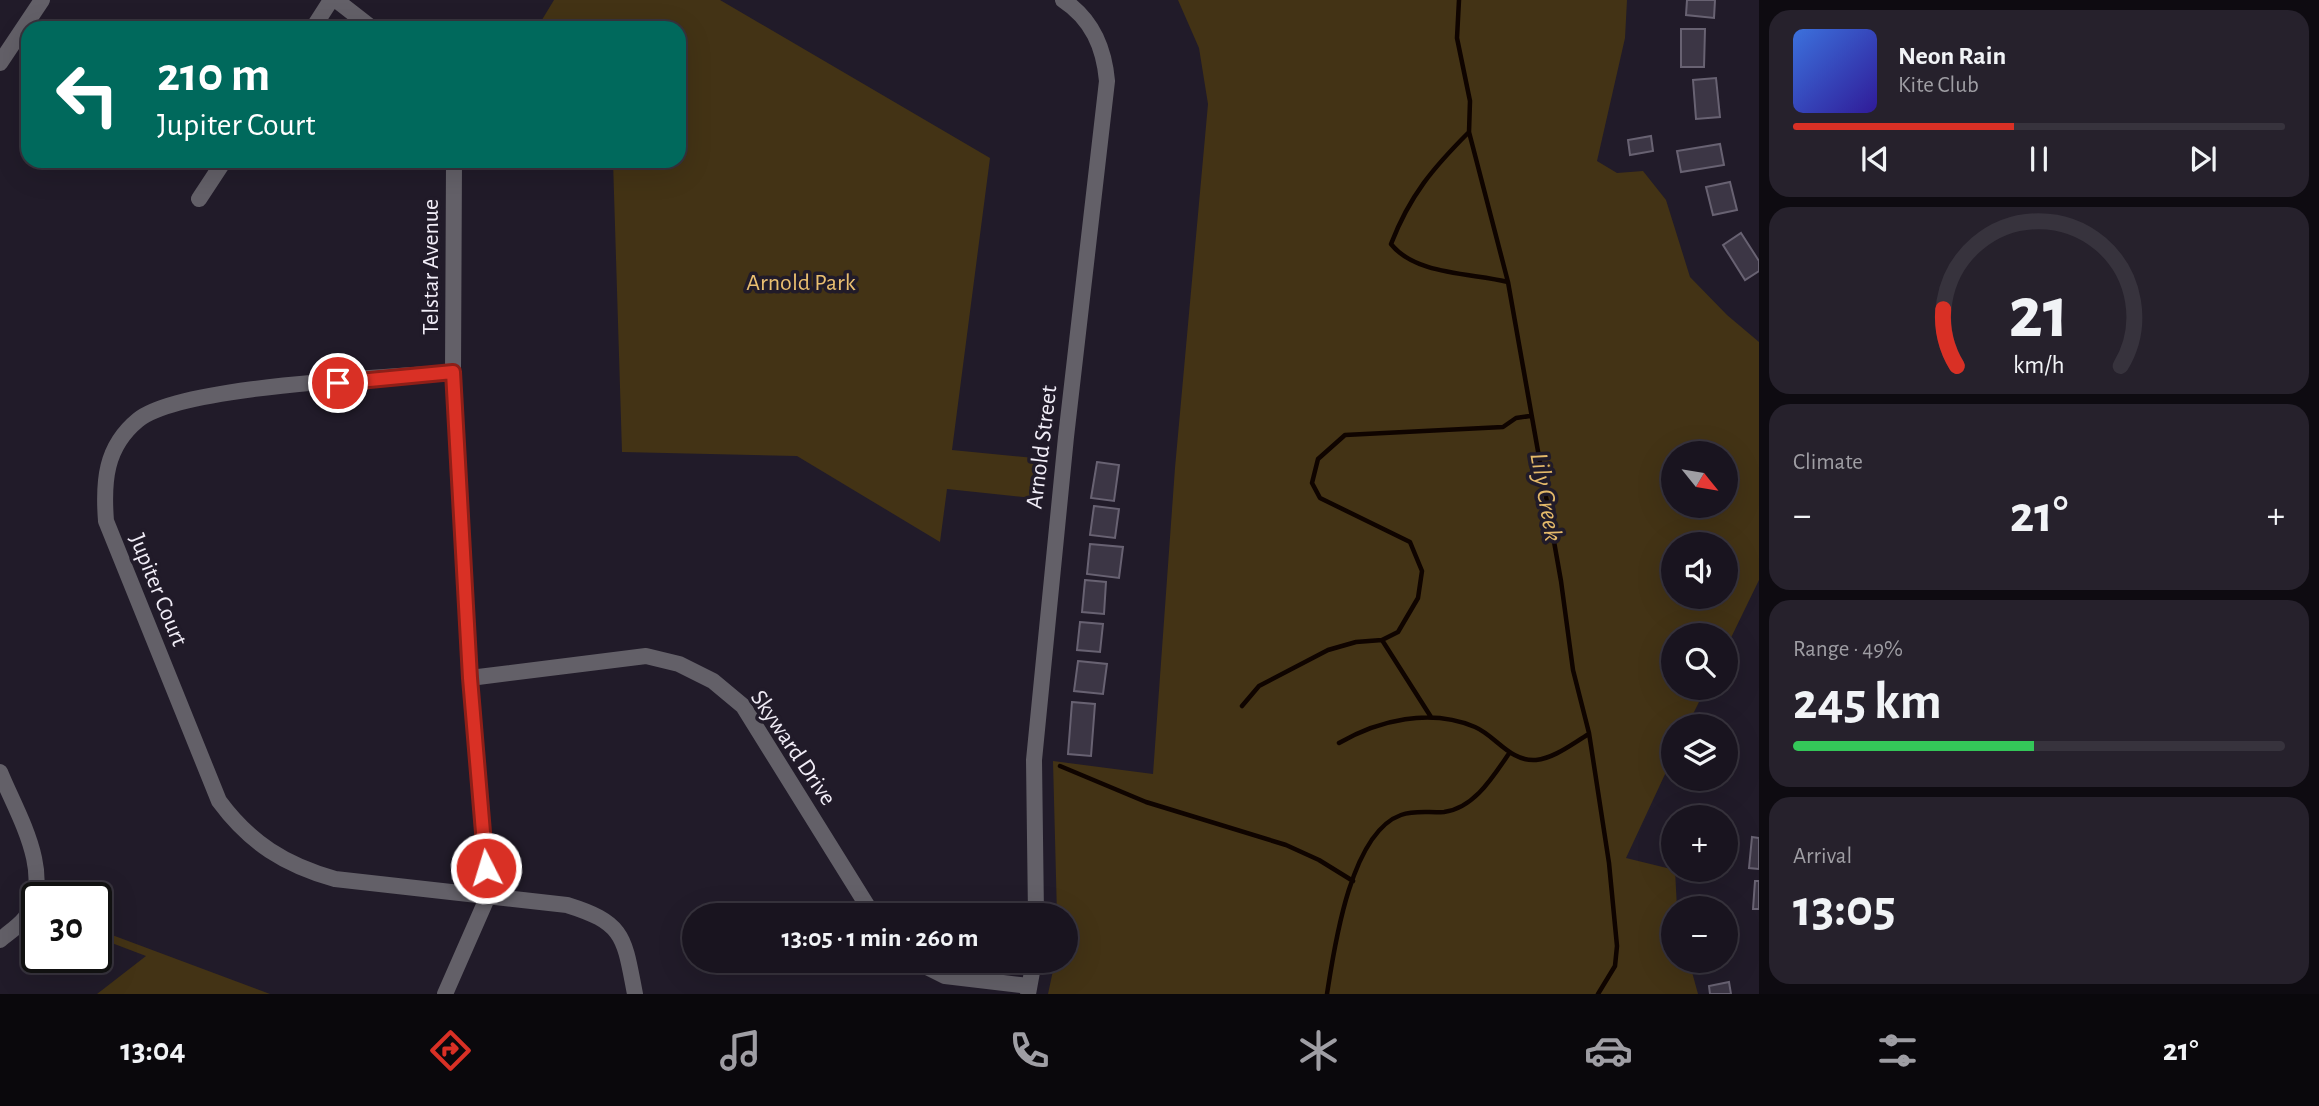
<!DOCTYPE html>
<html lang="en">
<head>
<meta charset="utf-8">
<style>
  :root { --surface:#19141f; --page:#26212c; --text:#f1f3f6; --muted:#9f9ea4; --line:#37333d; --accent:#d93025 }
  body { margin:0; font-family:"Alegreya Sans",sans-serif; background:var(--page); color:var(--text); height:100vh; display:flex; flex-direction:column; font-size:26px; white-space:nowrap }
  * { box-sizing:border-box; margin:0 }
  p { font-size:23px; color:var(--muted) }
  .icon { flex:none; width:38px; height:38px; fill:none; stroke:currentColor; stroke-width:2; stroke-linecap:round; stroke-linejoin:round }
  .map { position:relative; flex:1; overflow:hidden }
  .panel { display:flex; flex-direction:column; gap:10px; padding:10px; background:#0e0b11; width:560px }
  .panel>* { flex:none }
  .top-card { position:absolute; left:21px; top:21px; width:665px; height:147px; border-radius:21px; box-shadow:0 7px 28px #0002,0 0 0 2px var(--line); background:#00695c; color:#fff; overflow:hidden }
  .needle { width:46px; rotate:120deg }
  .controls { position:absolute; left:1661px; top:441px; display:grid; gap:14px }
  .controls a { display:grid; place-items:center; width:77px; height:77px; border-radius:50%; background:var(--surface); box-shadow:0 7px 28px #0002,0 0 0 2px var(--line); font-size:35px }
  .speed { position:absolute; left:21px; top:882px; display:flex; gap:14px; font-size:35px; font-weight:700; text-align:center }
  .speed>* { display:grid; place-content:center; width:91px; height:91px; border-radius:50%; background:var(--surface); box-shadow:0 7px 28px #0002,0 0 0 2px var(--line); line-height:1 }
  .speed .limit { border:4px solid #111; border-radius:10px; background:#fff; color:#111 }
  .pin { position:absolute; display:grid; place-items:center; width:60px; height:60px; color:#fff; margin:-30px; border:4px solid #fff; border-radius:50%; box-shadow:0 2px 7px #0007 }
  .me { position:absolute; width:77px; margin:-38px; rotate:355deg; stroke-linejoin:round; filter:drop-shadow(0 0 5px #0008) }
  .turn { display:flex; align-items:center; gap:24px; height:147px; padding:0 21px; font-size:32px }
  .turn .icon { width:91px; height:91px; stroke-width:2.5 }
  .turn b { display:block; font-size:49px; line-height:60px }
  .big { font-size:52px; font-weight:700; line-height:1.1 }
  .panel .widget { flex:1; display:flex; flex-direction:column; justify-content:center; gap:10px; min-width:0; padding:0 24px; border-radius:21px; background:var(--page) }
  .panel .dial { align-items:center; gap:0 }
  .dial svg { height:182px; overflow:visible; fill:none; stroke:var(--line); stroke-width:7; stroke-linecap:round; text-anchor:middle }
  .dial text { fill:var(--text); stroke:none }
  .song { display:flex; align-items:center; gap:21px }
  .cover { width:84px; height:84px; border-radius:10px; background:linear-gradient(135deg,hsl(220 70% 55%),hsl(250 70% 35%)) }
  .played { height:7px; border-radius:4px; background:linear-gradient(90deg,var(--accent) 45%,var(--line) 45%) }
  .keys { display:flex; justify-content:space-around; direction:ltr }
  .heat { display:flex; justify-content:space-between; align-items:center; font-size:38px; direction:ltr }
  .charge { height:10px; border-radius:5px; background:linear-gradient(90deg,#34c759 49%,var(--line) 0) }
  .trip { position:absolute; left:682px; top:903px; width:396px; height:70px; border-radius:35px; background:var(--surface); box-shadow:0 7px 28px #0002,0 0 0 2px var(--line); font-weight:700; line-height:70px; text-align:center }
  .tab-bar { display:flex; height:112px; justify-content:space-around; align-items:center; background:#0a080c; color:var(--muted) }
  .tab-bar .icon { width:49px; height:49px }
  .tab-bar .on { color:var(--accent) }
  .tab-bar b { font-size:32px; color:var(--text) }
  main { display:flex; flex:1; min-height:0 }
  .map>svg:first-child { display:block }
  .green { fill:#433315; fill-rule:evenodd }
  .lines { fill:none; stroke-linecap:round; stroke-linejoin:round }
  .stream { stroke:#0f0400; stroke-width:4.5 }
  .building { fill:#3c3645; stroke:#686272; stroke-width:2 }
  .minor { stroke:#636068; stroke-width:16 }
  .route-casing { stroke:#8d1f18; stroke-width:18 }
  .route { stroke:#d93025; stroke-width:12 }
  .labels { text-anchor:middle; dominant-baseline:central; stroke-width:7; stroke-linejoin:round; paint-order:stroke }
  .street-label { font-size:24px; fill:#f1edf7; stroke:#211b29 }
  .park-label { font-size:24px; fill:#eabf70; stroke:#211b29 }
  .water-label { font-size:26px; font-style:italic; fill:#e4b96a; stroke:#211b29 }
</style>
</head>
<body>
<main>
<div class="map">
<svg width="1759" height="994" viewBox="0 0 1759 994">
  <rect width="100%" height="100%" fill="#211b29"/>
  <!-- green -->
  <path class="green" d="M554,0h166l270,158 -38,292 93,9 -4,40 -94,-10 -7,53 -143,-86 -175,-4 -9,-291h66v-133h-142z
    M1178,0h449l-2,38 -28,123 20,12 26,-2 23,29 24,77 37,38 32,27v238l-33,68v-13h-53v53h33l-19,38h-14v31l-47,101 49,12 2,38h-4v53h16l9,33h-650l7,-33h11v-46h-9l-4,-154 100,13 22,-306 33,-364 -9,-56zM1673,453h53v53h-53zM1673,544h53v53h-53z
    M96,929l174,65h-173l49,-38 -50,-19z"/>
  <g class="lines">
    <!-- stream -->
    <path class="stream" d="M1459,0l-2,38 13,63 -1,31 39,150 53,299 12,89 16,63 20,130 8,83 -2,20 -17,28
      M1469,132c-36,36 -59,63 -78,112 24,31 81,29 117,38
      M1382,640l49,77
      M1242,706l17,-20 69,-36 28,-8 26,-2 16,-8 20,-34 4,-27 -12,-29 -90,-44 -8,-15 6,-24 27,-24 158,-8 13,-9 14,-2
      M1339,743c40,-23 91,-35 136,-16 21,9 35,35 61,33 19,-2 37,-17 53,-26
      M1060,766l86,36 140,43 33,15 34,21
      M1327,994c7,-45 23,-161 74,-179 14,-5 28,-2 43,-3 31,-4 50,-37 66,-60"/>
  </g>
  <!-- building -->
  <path class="building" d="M1687,0h28l-1,18 -28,-3z
    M1681,29h24l-1,38h-23z
    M1716,78l4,39 -24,2 -3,-39z
    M1651,136l2,15 -23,4 -2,-15z
    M1720,144l4,21 -43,7 -4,-21z
    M1730,182l7,28 -24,5 -7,-28z
    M1741,233l18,28v10l-14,9 -22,-35z
    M1097,462l22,3 -5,36 -23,-3z
    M1094,506l25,3 -4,29 -25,-3z
    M1090,544l33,3 -4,31 -32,-4z
    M1085,580l21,2 -2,32 -22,-2z
    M1080,622l23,2 -3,28 -23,-2z
    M1078,661l29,3 -4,30 -29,-3z
    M1072,702l23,2 -4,52 -23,-2z
    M1752,837l7,1v31l-10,-1z
    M1755,881h4v28h-6z
    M1729,982l2,12h-21l-1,-8z"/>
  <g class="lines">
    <!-- minor -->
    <path class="minor" d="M336,0l36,28
      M313,28l18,-28
      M0,63l42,-63
      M199,199l25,-38
      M453,372c-64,6 -272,13 -315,48 -33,27 -35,62 -32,101l113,280c31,42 66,64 116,78l232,26c58,18 57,32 68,89
      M470,678l176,-22 33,8 34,17 30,25 130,209
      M0,772c17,42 56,103 25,146 -6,8 -17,15 -25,22
      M1036,915l-2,-155 32,-323 41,-356c-3,-34 -15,-62 -44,-81
      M915,961l30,15 84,10
      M445,994l43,-98 -18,-218 -17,-306 1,-211
      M1028,994l6,-33"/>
  </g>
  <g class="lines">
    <!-- route casing -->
    <g class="route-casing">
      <path id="route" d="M338,383l115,-11 17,306 16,190"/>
    </g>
    <!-- route -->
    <use href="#route" class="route"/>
  </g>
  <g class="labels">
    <!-- street labels -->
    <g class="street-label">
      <text transform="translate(431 267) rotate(-90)">Telstar Avenue</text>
      <text transform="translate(1042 447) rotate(-83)">Arnold Street</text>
      <text transform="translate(158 590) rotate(68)">Jupiter Court</text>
      <text transform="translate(793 748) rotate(56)">Skyward Drive</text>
    </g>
    <!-- park labels -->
    <g class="park-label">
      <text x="801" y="283">Arnold Park</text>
    </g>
    <!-- water labels -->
    <g class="water-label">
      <text transform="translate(1546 497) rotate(80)">Lily Creek</text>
    </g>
  </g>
</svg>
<div class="controls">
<a><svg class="needle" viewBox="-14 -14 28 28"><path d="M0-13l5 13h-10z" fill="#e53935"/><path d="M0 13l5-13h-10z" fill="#9f9ea4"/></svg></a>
<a><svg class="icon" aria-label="sound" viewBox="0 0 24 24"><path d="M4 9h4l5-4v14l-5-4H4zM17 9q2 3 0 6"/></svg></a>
<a><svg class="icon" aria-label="search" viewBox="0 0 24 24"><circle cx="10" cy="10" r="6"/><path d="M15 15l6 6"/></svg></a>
<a><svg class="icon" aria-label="layers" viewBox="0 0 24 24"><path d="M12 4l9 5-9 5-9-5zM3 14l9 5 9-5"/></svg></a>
<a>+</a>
<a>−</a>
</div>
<div class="speed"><div class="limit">30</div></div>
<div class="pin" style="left:338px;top:383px;background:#d93025"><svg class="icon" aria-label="arrive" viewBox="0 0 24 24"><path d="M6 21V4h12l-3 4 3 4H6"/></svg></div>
<svg class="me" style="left:486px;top:868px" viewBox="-20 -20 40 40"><circle r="17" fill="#d93025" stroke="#fff" stroke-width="3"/><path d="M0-11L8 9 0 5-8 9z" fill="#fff"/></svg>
<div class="trip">13:05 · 1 min · 260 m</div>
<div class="top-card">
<div class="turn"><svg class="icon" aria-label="left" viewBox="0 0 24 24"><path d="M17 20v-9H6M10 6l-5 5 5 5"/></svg><div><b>210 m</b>Jupiter Court</div></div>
</div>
</div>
<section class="panel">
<div class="widget">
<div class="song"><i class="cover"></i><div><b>Neon Rain</b><p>Kite Club</p></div></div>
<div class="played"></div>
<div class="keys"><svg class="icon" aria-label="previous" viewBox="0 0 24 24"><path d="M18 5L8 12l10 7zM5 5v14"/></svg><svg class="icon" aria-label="pause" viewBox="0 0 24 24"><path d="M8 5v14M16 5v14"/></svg><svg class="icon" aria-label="next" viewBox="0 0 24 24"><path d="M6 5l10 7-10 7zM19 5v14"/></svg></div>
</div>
<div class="widget dial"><svg viewBox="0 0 100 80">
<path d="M14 69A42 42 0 1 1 86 69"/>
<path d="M14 69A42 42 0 0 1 8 44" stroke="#d93025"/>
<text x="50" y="56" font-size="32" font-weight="700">21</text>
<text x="50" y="72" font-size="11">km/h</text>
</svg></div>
<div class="widget"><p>Climate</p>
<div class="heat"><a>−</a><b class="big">21°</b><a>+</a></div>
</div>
<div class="widget"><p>Range · 49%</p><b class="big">245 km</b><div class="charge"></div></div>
<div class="widget"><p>Arrival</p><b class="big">13:05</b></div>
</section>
</main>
<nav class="tab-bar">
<b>13:04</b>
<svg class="icon on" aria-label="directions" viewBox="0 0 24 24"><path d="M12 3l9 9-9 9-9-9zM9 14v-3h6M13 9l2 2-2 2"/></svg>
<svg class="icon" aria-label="music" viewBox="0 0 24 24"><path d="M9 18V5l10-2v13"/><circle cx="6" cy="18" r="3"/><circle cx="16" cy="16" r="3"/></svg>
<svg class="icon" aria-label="phone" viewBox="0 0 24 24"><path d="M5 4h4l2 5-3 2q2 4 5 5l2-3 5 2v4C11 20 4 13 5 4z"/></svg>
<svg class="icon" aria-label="climate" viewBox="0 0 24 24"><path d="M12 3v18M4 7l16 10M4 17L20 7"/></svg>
<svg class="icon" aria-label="car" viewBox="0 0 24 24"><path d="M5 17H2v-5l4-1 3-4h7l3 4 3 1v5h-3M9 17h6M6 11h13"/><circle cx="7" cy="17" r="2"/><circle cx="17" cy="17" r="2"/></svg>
<svg class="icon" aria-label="filters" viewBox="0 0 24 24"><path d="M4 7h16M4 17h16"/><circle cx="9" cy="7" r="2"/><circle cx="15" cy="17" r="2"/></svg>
<b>21°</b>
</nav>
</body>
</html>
